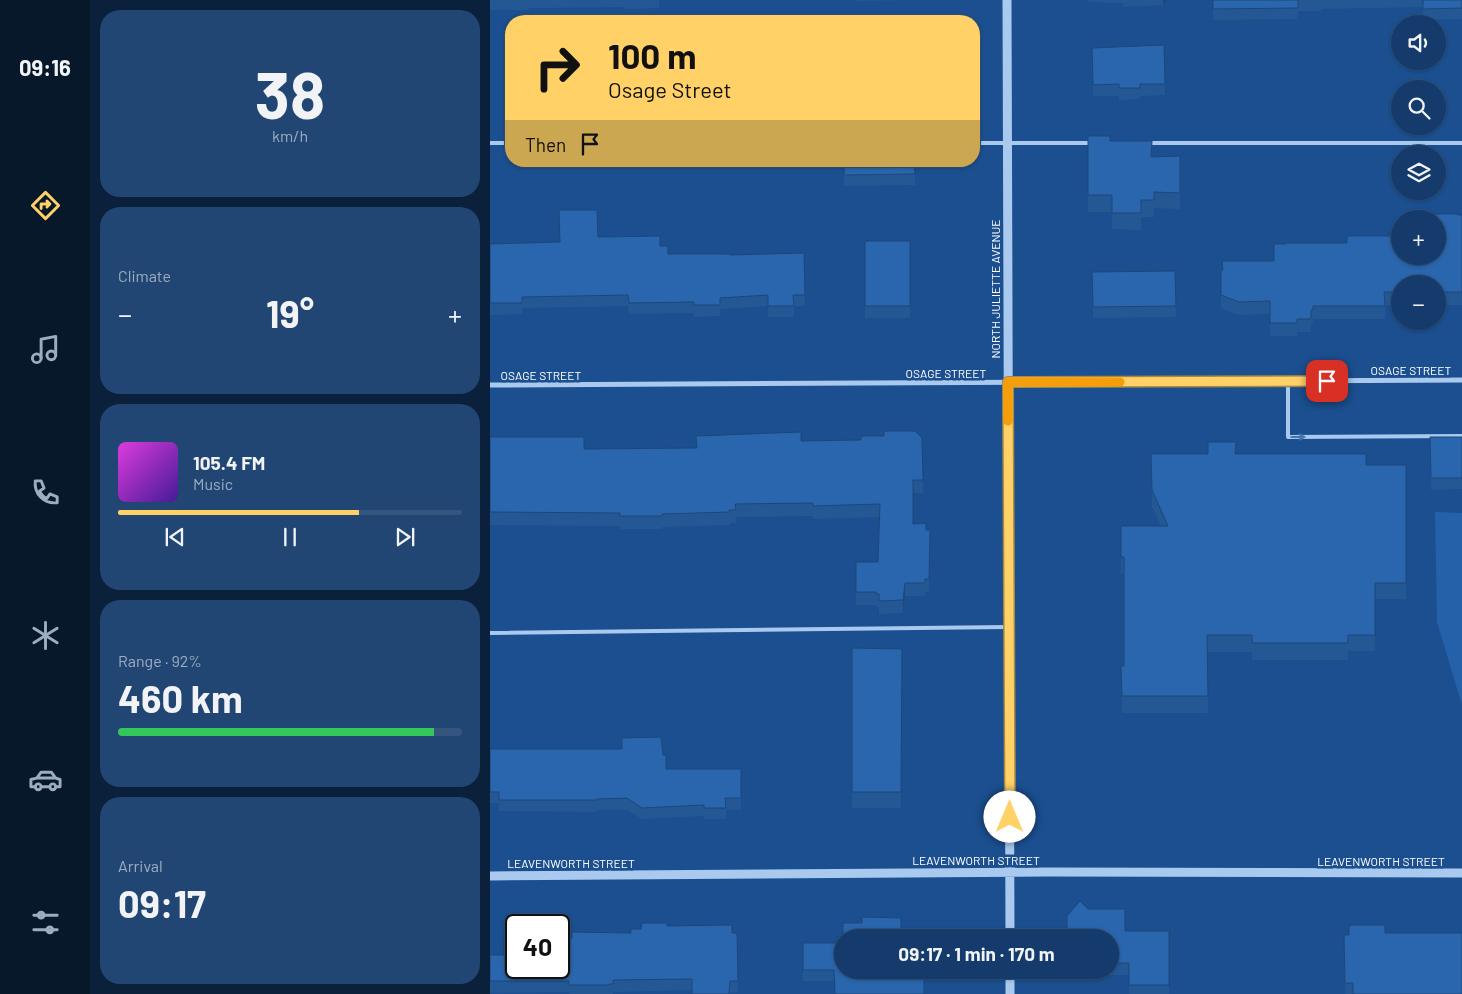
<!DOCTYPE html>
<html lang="en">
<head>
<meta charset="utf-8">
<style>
  :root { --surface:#143b6b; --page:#214673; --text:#f1f3f6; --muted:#9dadc1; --line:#33557e; --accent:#ffd166 }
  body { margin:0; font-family:Barlow,sans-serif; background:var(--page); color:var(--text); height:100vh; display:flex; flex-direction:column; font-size:19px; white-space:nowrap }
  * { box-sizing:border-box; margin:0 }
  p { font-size:16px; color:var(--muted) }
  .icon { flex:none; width:28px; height:28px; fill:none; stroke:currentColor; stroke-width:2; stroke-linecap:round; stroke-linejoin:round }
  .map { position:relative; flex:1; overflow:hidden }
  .details { display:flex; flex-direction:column; gap:10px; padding:10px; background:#0b203b; width:400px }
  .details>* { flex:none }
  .top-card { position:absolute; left:15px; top:15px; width:475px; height:152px; border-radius:20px; box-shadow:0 1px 4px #0004,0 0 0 1px var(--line); background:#ffd166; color:#111; overflow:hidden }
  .buttons { position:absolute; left:901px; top:15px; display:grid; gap:10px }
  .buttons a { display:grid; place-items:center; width:55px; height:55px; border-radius:50%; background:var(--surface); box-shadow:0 1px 4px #0004,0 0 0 1px var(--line); font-size:25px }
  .speed { position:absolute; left:15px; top:914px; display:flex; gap:10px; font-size:25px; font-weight:700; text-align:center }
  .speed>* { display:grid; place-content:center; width:65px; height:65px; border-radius:50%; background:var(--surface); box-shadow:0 1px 4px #0004,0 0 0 1px var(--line); line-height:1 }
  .speed .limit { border:2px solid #111; border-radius:8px; background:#fff; color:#111 }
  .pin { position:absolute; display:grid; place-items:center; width:42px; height:42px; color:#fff; margin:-21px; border-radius:10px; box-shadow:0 2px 8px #0006 }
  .me { position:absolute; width:55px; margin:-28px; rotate:0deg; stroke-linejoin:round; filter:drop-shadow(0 0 4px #0008) }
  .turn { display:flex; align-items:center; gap:18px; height:105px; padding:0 20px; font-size:22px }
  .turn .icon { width:65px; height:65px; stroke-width:2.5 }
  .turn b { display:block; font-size:35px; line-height:42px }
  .then { display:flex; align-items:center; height:48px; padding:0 20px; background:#0003; gap:10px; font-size:19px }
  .big { font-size:38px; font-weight:700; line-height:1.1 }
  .details .widget { flex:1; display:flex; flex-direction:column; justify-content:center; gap:8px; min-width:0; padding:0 18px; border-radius:20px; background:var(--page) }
  .details .dial { align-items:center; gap:0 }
  .dial b { font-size:65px; line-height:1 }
  .song { display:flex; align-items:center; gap:15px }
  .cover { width:60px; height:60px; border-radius:8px; background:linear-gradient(135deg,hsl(300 70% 55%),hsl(260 70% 35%)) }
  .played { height:5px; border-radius:2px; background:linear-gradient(90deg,var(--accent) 70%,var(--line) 70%) }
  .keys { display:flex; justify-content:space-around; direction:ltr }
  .heat { display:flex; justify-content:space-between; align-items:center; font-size:28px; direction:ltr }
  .charge { height:8px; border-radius:4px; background:linear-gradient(90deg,#34c759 92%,var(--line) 0) }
  .trip { position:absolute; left:344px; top:929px; width:285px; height:50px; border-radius:25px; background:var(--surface); box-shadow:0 1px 4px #0004,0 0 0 1px var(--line); font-weight:700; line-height:50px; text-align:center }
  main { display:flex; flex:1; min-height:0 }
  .dock { display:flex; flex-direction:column; width:90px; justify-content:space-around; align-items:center; background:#08182b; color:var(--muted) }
  .dock .icon { width:35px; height:35px }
  .dock .selected { color:var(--accent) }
  .dock b { font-size:22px; color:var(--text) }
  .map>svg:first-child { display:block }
  .green { fill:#2461a8 }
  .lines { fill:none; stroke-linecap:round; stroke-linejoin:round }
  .service { stroke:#a9c9ee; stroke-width:4 }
  .minor { stroke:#a9c9ee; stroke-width:5 }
  .tertiary { stroke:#a9c9ee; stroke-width:9 }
  .wall { fill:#245895 }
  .shaded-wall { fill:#1d4779 }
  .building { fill:#2a66ad; stroke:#1d4779 }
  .oneway { fill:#4674ac }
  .route-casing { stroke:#a68842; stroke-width:12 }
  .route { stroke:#ffd166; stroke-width:9 }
  .slow { stroke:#f59e0b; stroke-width:9 }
  .labels { text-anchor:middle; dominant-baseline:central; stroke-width:5; stroke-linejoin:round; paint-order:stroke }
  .street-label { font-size:12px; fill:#fff; stroke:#1b4f8f }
</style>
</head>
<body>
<main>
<nav class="dock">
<b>09:16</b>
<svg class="icon selected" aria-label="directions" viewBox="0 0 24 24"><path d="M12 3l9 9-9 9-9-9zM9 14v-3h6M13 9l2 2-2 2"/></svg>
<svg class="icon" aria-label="music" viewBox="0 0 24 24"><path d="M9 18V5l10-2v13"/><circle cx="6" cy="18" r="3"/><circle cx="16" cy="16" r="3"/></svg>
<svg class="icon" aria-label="phone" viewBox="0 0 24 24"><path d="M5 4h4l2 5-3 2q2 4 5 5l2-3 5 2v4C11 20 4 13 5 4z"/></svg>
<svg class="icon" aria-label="climate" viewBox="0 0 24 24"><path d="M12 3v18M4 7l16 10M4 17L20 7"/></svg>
<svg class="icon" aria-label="car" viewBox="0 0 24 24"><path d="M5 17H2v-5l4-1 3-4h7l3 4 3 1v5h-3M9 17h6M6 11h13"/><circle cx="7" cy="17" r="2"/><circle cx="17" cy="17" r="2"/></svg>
<svg class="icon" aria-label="filters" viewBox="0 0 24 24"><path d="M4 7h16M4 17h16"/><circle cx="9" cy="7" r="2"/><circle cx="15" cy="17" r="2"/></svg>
</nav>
<section class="details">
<div class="widget dial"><b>38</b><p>km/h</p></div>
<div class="widget"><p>Climate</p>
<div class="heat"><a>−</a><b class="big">19°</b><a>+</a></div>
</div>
<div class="widget">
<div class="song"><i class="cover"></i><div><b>105.4 FM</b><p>Music</p></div></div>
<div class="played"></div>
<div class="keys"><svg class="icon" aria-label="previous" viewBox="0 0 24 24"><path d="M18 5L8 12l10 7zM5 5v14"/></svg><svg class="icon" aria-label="pause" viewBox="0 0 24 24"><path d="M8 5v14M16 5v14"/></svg><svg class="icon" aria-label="next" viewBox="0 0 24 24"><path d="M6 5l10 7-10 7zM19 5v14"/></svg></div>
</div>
<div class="widget"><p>Range · 92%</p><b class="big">460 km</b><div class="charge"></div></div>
<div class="widget"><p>Arrival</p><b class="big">09:17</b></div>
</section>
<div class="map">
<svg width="972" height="994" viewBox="0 0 972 994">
  <rect width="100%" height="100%" fill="#1b4f8f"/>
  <!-- green -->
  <path class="green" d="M945,512l27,1v192l-25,-83z"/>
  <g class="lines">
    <!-- service -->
    <path class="service" d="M0,143h21
      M484,143h118
      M657,143h315
      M798,381v56l174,-1
      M0,633l518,-6"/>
    <!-- minor -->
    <path class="minor" d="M0,385l972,-5"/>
    <!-- tertiary -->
    <path class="tertiary" d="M517,0l3,938
      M0,876l556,-4 416,1
      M520,970v24"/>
  </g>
  <!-- wall -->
  <path class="wall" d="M0,0h169v8l-35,1v-2l-95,1v2h-39z
    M366,0h63l-63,1z
    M598,0h79l-4,5 -40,2v-4l-35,-1z
    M723,0h249v19l-39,1v-13l-102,2v2h-23v8l-85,1z
    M674,45l1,50 -25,1v3l-21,1v-4h-26l-1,-48z
    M598,136l22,5 42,16 28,-1v53l-26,-1v9h-13v13l-29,-1v-17h-24z
    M354,161h70l1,24 -71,1z
    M968,215h4v90h-24v-21h-38v21h-15v14h-72v4h-2v9h-14v4h-27v-22l-31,1 -18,-7v-37l53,-10 126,-5z
    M108,237l62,9 8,8 63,1 73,-2 1,53h-11v11h-26v-11l-48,3v7l-26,1v-4l-65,1 -1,-8 -106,2v6l-32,1v-71l69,-2z
    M375,241h45v77h-45z
    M685,271l1,46 -83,1 -1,-46z
    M206,436l105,5 60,-1 61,-2 1,55h-10v31l13,6h4l-1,62h-4v4h-20l-2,17 -24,1v-7h-3v-2h-20v-43h22l1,-45 -66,2v-3l-77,1v6h-6v2l-68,2v2h-42v-3l-130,-1v-88l94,12 112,-1z
    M940,437h32v52l-31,1z
    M661,454h85l130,11h40v134h-31v52h-27v9h-96v-8h-45l1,61h-86l-1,-47h3v-92h-3v-48h40l-9,-19z
    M362,648l50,1 -1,159h-49z
    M132,738l41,17 3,14h75v41h-15v9h-22v-3l-62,3 -15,-9h-30v2l-98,-1v-8h-9v-54h132z
    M598,909l37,22h44v63h-40v-19h-53v-5h34v-32z
    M177,926l65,7h5l1,59 -8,1v1h-38v-4l-79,2v2h-44v-2l-79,1v-38h14l68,-17 59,-5 10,-4z
    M895,933l77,61h-117l-1,-59z
    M313,943h39l-8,38h-31z"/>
  <!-- shaded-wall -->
  <path class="shaded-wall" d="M673,0h4l-4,5z
    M415,583v13l-2,17v-13z"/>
  <!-- building -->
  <path class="building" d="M723,0h85v8l-85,1z
    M933,0h39v8l-39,1z
    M674,45l1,39h-25v4h-21v-4l-26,1 -1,-37z
    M598,136h22v5h42l-1,16 29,-1v37l-26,-1v8h-13v13h-29v-18h-24z
    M354,161h70l1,13 -71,1z
    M69,210h38l1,27 62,-1v10h8v8h59l4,1 73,-2 1,42h-12l1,11h-26v-11l-48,3v7h-26v-3l-65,1 -1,-8 -106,2v6h-32v-59l70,-2z
    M925,214h43v1h4v77h-24v-8h-38v8h-16l1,14h-72v4h-2v9h-14v4h-27v-22l-31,1 -18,-7v-24l2,-1 -1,-9h52v-17h12v-1h61v-7h53v20h38v-37h-23z
    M375,241h45v65h-45z
    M685,271l1,35 -83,1 -1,-35z
    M394,431h31l7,7 1,42h-10v44l13,-1v7h4l-1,49h-4v4h-20l-2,17 -24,1v-7h-3v-2h-20v-30h22l2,-58 -67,2v-3l-78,1 1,6h-7l1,2 -68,2v2h-42v-3l-130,-1v-75h94v12l113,-1 -1,-12 105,-4v9l60,-1v-4h23z
    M940,437h32v41h-31z
    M718,442h28l-1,12h131v11h40v118h-31v52h-27v8h-96v-8h-45l1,61h-86l-1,-30h3v-109h-3v-31h47l-16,-36 -1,-36h57z
    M362,648l50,1 -1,143h-49z
    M171,737l2,18h3v14h75v29h-16l1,10h-22v-3l-62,3 -15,-10 -30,1v1h-98v-8h-9v-43h132v-11z
    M590,901l8,8h37v22h44v54h-40v-22h-19v-25h-43v-22z
    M372,917l39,1v20h-58v-15h19z
    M152,923h25v3l65,-1v8h5l1,48h-8l-1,13h-37v-15l-79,1v4h-4v1h-40v-4h-79v-26h14v-16h12v29h43v-30h13v-6l59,1v-4h10z
    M859,925h36v8h77v61h-109v-11h-8l-1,-48h5z
    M313,943h39v27h72v6l10,-1v19h-89l-1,-24h-31z"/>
  <!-- one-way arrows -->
  <defs><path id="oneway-solid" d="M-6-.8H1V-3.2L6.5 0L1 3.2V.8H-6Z" transform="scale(1.25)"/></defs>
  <use class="oneway" href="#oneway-solid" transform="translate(808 437)"/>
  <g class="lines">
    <!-- route casing -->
    <g class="route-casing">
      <path id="route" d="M520,817l-2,-435 319,-1"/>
    </g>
    <!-- route -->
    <use href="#route" class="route"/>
    <!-- slow -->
    <path class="slow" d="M518,421v-39h112"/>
  </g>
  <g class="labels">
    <!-- street labels -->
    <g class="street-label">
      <text transform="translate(505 289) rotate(-90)">NORTH JULIETTE AVENUE</text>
      <text x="921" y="370">OSAGE STREET</text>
      <text x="456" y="373">OSAGE STREET</text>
      <text x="51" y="375">OSAGE STREET</text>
      <text x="486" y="860">LEAVENWORTH STREET</text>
      <text x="891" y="861">LEAVENWORTH STREET</text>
      <text x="81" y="863">LEAVENWORTH STREET</text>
    </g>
  </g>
</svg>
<div class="buttons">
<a><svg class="icon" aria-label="sound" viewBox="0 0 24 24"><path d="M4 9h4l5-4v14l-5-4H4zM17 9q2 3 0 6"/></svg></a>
<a><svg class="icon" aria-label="search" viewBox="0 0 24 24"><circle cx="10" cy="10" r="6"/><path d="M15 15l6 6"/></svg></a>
<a><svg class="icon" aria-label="layers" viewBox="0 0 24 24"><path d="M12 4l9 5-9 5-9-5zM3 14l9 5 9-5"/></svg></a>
<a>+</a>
<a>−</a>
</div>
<div class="speed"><div class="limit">40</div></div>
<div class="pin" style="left:837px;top:381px;background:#d93025"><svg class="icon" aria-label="arrive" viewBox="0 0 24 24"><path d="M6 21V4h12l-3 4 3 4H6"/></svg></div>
<svg class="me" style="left:520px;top:817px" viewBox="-20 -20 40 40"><circle r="19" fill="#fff"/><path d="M0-13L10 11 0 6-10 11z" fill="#ffd166"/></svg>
<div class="trip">09:17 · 1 min · 170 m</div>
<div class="top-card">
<div class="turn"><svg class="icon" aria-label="right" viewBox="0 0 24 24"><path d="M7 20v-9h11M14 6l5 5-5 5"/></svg><div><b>100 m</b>Osage Street</div></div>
<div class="then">Then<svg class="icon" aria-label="arrive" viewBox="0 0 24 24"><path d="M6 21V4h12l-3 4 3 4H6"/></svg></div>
</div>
</div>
</main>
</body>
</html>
